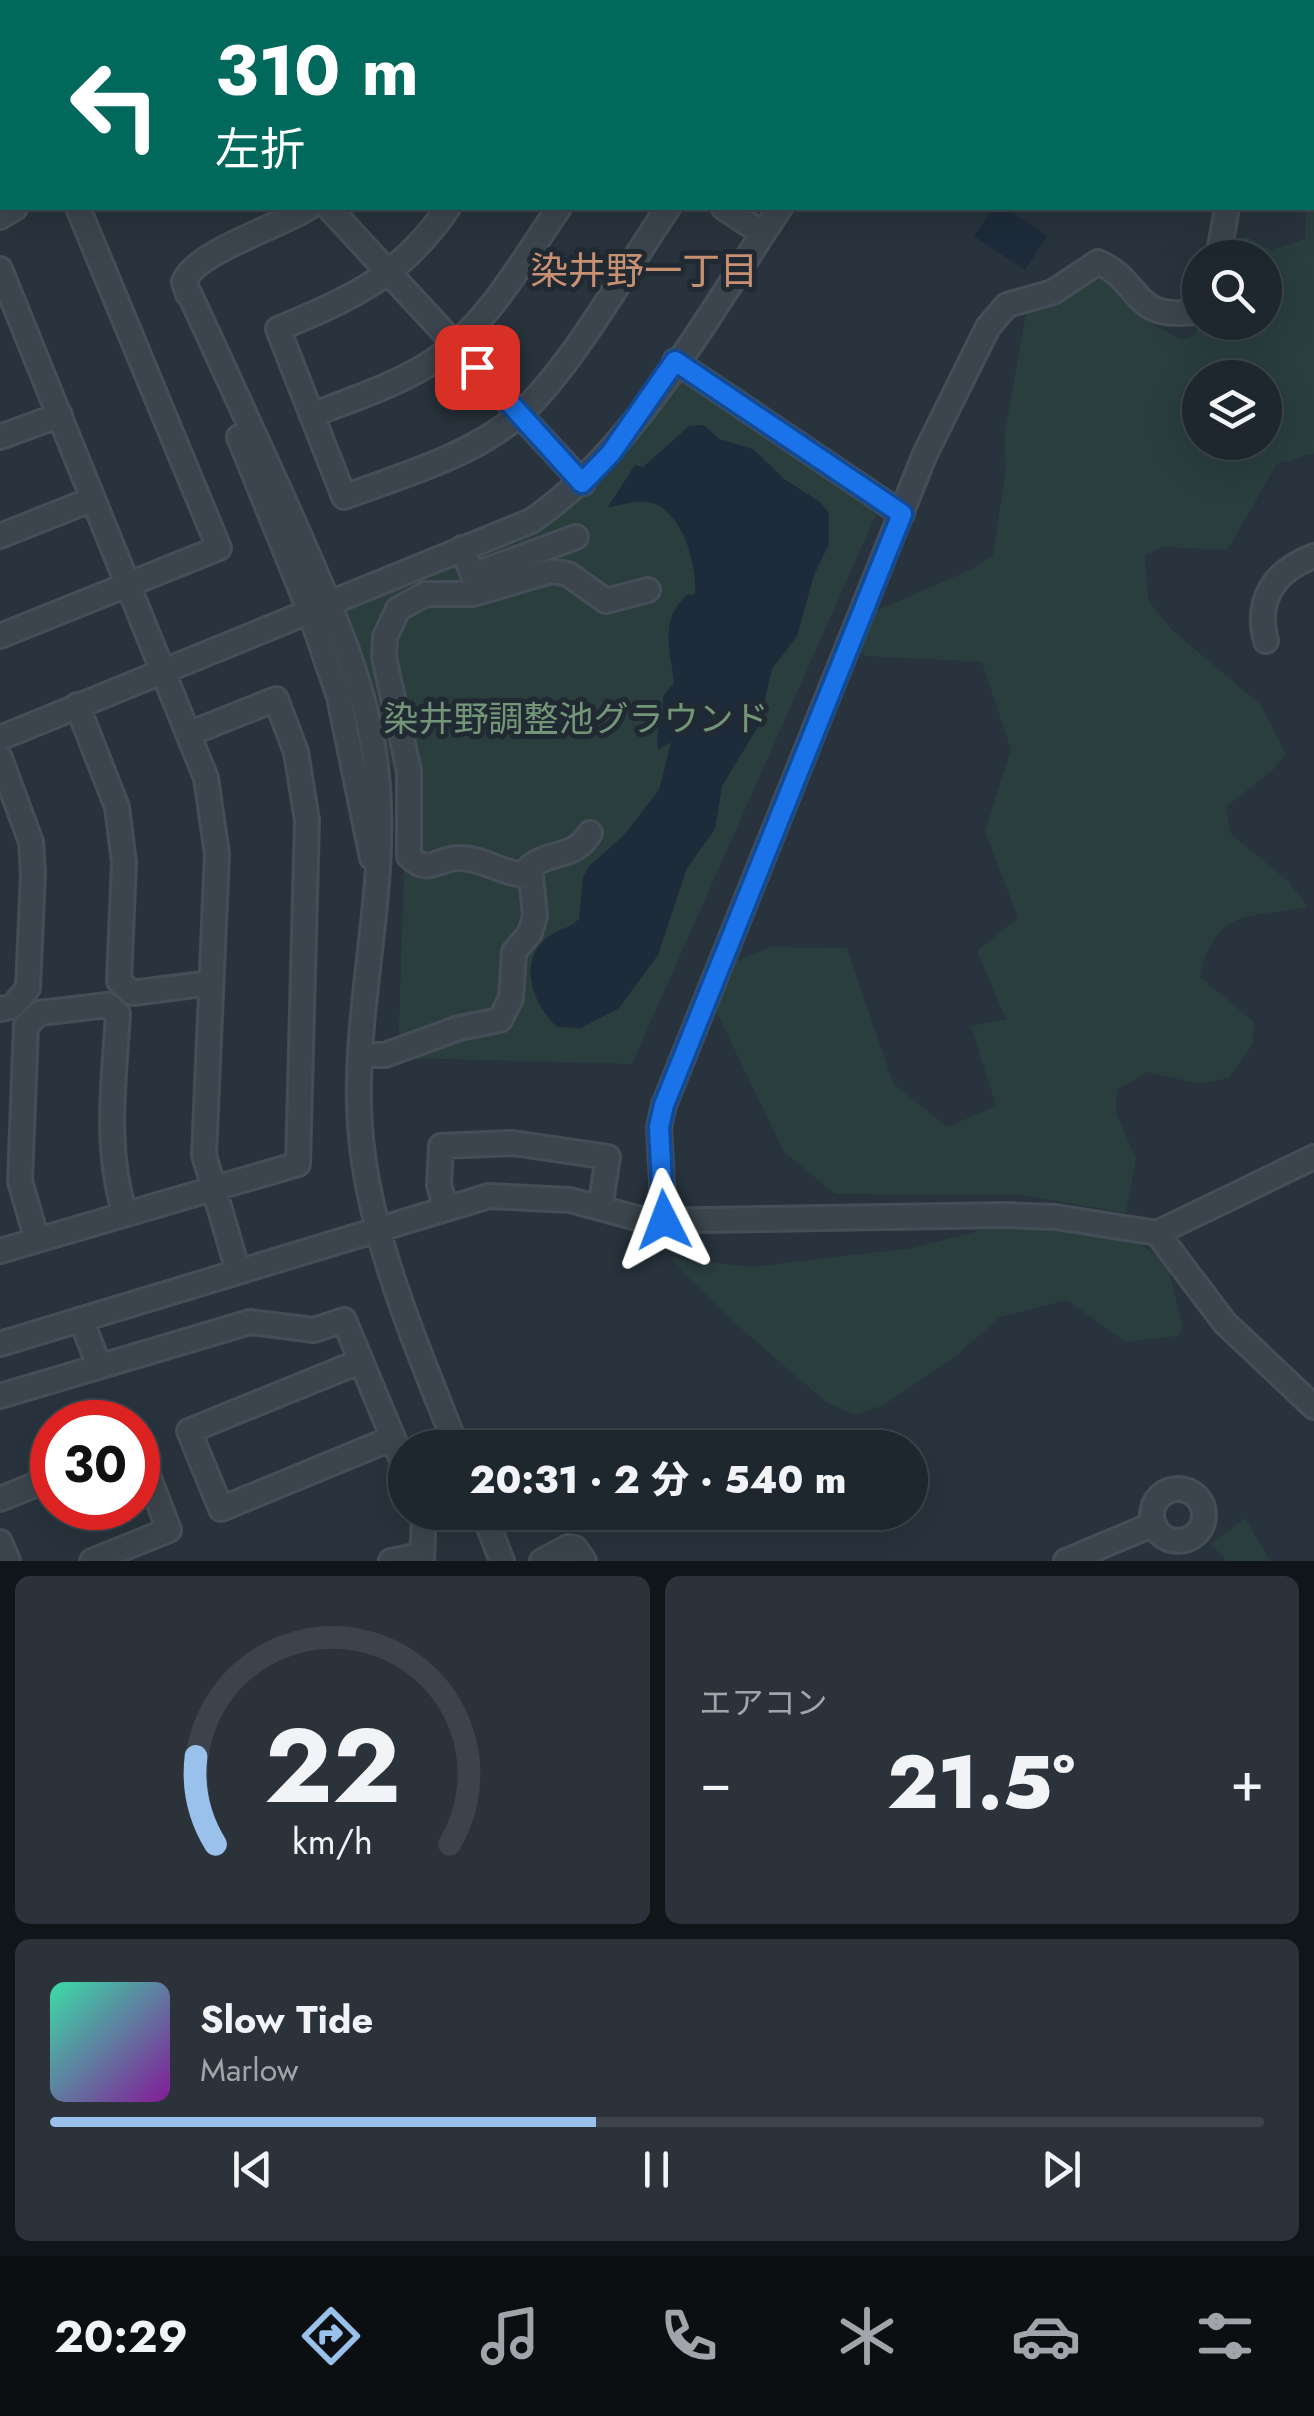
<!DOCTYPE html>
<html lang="ja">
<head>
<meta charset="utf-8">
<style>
  :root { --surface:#1e262e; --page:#2b323a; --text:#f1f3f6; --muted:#a1a5aa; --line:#3c434a; --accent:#9ac1eb }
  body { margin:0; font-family:Jost,"Noto Sans JP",sans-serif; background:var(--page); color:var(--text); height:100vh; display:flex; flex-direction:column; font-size:38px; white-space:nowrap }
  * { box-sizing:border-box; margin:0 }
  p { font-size:32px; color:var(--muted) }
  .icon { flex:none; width:55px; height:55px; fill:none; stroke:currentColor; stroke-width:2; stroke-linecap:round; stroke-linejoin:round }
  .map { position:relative; height:1561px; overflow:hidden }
  .sheet { display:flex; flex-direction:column; gap:15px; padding:15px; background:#101519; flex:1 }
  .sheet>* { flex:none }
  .guide { position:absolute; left:0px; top:0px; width:1315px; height:210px; box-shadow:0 10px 40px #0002,0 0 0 2px var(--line); background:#00695c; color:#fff; overflow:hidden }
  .controls { position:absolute; left:1182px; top:240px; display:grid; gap:20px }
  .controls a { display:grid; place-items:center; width:100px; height:100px; border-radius:50%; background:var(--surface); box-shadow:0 10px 40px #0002,0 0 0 2px var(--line); font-size:50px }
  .speed { position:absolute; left:30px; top:1400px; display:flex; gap:20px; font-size:50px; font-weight:700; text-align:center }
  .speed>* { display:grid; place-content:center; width:130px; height:130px; border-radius:50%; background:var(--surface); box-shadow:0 10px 40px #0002,0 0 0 2px var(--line); line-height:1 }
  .speed .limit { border:15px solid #d22; background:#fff; color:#111 }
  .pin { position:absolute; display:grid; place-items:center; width:85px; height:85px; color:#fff; margin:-42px; border-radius:20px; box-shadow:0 5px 15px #0006 }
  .me { position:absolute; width:110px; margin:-55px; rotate:357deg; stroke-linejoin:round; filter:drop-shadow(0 0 8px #0008) }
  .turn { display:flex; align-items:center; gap:35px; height:210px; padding:0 50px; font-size:45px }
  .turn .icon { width:130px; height:130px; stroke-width:2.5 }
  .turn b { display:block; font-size:70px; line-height:85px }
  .big { font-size:75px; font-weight:800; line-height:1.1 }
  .sheet .card { flex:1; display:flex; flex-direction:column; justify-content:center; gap:15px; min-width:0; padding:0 35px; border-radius:15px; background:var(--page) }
  .sheet .dial { align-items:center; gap:0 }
  .dial svg { height:260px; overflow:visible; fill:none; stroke:var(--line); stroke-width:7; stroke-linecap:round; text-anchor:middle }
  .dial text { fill:var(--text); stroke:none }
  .song { display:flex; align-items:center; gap:30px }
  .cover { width:120px; height:120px; border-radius:15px; background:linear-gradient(135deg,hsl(160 70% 55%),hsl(290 70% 35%)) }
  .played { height:10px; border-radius:5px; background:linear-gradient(90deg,var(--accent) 45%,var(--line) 45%) }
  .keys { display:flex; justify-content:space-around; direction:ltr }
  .heat { display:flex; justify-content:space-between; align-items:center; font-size:55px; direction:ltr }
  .sheet .tiles { flex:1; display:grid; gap:15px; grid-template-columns:1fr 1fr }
  .card:last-child { grid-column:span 2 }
  .trip { position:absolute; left:388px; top:1430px; width:540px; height:100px; border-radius:50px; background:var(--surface); box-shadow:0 10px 40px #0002,0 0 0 2px var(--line); font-weight:800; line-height:100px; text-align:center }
  .dock { display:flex; height:160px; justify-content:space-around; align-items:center; background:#0c0f12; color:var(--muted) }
  .dock .icon { width:70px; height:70px }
  .dock .on { color:var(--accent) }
  .dock b { font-size:45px; color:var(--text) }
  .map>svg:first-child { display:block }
  .green { fill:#2a3e3e; fill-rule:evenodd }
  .water { fill:#1d2b3a }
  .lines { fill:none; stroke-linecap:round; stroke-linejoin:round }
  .minor-casing { stroke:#454e56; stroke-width:28 }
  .path { stroke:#435656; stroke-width:2.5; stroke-dasharray:8 8; stroke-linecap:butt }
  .minor { stroke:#3c454d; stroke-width:22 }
  .route-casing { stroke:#114b97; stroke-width:25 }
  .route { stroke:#1a73e8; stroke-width:18 }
  .labels { text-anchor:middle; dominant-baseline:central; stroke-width:10; stroke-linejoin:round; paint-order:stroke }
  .park-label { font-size:35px; fill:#739678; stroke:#212a32 }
  .neighbourhood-label { font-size:38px; fill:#c89173; stroke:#212a32 }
</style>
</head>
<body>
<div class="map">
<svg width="1314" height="1561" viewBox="0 0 1314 1561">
  <rect width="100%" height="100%" fill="#28333d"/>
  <!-- green -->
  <path class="green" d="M0,0h105l-103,2 -2,104z
    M1314,206v247l-37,11 -50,86 -63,-3 -19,8 3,45 23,29 90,76 25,49 -12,15 -48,38 5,27 57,47 20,26c-60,11 -93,1 -108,70l55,46 -3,22 -23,33 -30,6 -52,-12 -30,18 -1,23 20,45 -10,55 -106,-18 -185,-1 -51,-42 -67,-139 2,-35 15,-16 37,-15 76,1 46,135 54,44 49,-21 -25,-80 35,-7 -29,-68 41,-33 -33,-87 26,-81 -29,-88 -118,-6 -8,-10 6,-29 108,-47 23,-15 13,-86 -2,-31 22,-124 72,-42 51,50 32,18 14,-5 5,-15 65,2v-64l-49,-1 8,-18 23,-2 25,13 33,-11 1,-27zM1200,378h65v64h-65z
    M683,381l195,129 -246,554 -234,-6 6,-189 -6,-84 -57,-174 125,-52 127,-75 74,-97z
    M1104,1215l63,49 16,64 -5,8 -52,6 -59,-42 -67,17 -43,38 -76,52 -26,8 -28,-12 -91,-79 -66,-66 82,9 161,-19 103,-27z
    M1245,1518l24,41 2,2h-44l-16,-17z"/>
  <!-- water -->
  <path class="water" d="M993,208h12l42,28 -22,34 -51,-34z
    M704,425l15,14 34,10 31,30 36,23 9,11v31l-15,31 -17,61 -25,33 -13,56 -37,61 -7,43 -28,39 -29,87 -39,53 -38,20 -24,-1c-28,-26 -42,-75 1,-96 9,-4 13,-4 21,-12l4,-41 6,-12 35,-31 35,-45 12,-48 -13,8c-4,-18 7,-34 5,-54l11,-13c-3,-32 -16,-62 13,-88l8,-1c2,-28 -12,-87 -48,-92 -11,-2 -27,4 -39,5l27,-42 8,2 46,-41z"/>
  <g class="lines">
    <!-- minor casing -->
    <g class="minor-casing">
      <path id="minor" d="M1206,0l1,2
        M289,2l2,-2
        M468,2l2,-2
        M590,2l2,-2
        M700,2l1,-2
        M807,2l2,-2
        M918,2l2,-2
        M1312,104l2,1
        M329,208l254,275
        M448,208c-48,69 -94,89 -170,121l66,168c59,-22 126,-40 175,-82 51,-45 109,-149 149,-207
        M724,208l38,25
        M0,217l15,-9
        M1218,258l9,-50
        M0,269l206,509 11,76 -13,301 34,116
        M184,282c37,80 74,160 110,241 34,78 72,158 82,244 14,113 -20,226 -17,340 3,116 56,234 98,341
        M188,294l-4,-12c11,-30 94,-55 124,-74
        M675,361l227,153
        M312,415c40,-16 85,-30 120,-53 56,-37 90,-101 127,-154
        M0,437l60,-22
        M239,437l71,175 29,85 33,161
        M0,536l93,-37
        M462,548l11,27 103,-38
        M0,636l219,-88 -141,-340
        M1266,641c-11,-41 8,-70 48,-85
        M77,705l40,102 7,56 -5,118 13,12 78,-10
        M0,738l531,-217c102,-68 180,-211 249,-313
        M0,758l31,84 2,31 -5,115 -16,19 -12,2
        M530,876c-26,-1 -46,-18 -70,-18 -22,-1 -31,19 -51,-2v-85l-25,-114 1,-20 13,-28 28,-15h47l78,-23 17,3 38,27 42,-11
        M362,1055h23l74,-27 41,-8 11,-22 3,-46 16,-19 5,-17 -5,-49c20,-17 44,-7 60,-34
        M446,1209l-7,-24 2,-39 72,-3 95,14 -8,51
        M664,1220l-5,-93 5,-22 261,-651 63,-127 19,-22 46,-13 45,-30c47,21 32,61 102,49
        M1157,1233l68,90 89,84
        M37,1240l-17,-59 6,-155 13,-13 69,-8 10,9c-4,68 -14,134 7,200
        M0,1251l298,-87 9,-344 -11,-68 -20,-53 -85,34
        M81,1319l18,47
        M0,1344l489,-148 81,4 78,21 358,-6 50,2 101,16 157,-76
        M361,1361l-172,70 32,78 172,-71
        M0,1396l250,-74 64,8 30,-10 61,147
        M1152 1515a26 26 0 1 1 52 0a26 26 0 1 1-52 0Z
        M0,1499l52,-21
        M483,1512l19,49
        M0,1542l8,19
        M92,1561l77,-31 -31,-81
        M391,1561l29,-6
        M422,1561l2,-49
        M542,1561l26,-14 7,1 9,13
        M1066,1561l88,-37"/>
    </g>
    <!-- path -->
    <path class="path" d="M1311,2l3,-2"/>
    <!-- minor -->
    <use href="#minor" class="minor"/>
  </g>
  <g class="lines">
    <!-- route casing -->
    <g class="route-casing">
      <path id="route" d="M477,367l105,116 29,-30 64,-92 227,153 -238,591 -5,22 5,93"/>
    </g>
    <!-- route -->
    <use href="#route" class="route"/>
  </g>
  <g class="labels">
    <!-- park labels -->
    <g class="park-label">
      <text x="576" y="719">染井野調整池グラウンド</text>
    </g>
    <!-- neighbourhood labels -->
    <g class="neighbourhood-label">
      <text x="644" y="270">染井野一丁目</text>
    </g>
  </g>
</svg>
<div class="controls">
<a><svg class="icon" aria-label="search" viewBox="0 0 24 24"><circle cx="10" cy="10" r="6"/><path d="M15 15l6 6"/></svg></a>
<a><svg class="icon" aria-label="layers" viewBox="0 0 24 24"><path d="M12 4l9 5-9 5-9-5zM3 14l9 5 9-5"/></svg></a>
</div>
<div class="speed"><div class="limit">30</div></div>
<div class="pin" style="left:477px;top:367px;background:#d93025"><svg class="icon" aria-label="arrive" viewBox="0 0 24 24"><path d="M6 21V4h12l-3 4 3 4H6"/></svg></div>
<svg class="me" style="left:664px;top:1220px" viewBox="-20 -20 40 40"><path d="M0-17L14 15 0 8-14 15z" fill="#1a73e8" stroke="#fff" stroke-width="4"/></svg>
<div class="trip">20:31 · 2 分 · 540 m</div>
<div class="guide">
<div class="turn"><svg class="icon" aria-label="left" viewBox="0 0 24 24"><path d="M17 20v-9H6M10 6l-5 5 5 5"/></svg><div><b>310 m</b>左折</div></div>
</div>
</div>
<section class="sheet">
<div class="tiles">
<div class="card dial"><svg viewBox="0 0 100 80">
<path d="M14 69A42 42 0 1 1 86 69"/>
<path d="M14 69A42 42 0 0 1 8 42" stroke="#9ac1eb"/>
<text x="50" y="56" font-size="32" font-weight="700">22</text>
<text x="50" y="72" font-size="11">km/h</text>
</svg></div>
<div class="card"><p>エアコン</p>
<div class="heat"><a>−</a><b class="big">21.5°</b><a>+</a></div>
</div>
<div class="card">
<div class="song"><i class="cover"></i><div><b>Slow Tide</b><p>Marlow</p></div></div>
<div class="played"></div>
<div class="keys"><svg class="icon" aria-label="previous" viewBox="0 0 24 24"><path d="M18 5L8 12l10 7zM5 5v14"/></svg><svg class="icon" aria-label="pause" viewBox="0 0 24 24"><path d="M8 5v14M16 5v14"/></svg><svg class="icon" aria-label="next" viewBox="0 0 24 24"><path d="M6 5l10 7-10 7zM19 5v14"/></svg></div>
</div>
</div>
</section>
<nav class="dock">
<b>20:29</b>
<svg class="icon on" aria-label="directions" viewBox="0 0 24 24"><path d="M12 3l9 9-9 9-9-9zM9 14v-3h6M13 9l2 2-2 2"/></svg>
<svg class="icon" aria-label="music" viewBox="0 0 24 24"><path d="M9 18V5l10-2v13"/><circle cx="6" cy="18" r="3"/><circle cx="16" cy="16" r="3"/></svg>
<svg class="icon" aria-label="phone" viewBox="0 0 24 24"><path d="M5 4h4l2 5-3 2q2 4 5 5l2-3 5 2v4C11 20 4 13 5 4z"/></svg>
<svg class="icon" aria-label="climate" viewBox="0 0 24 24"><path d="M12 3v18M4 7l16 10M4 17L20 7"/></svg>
<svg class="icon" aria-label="car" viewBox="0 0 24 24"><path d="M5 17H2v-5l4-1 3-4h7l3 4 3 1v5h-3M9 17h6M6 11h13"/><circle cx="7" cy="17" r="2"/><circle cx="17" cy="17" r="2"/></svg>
<svg class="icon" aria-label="filters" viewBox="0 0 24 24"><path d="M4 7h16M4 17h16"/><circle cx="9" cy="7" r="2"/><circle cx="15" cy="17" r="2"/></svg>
</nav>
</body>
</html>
